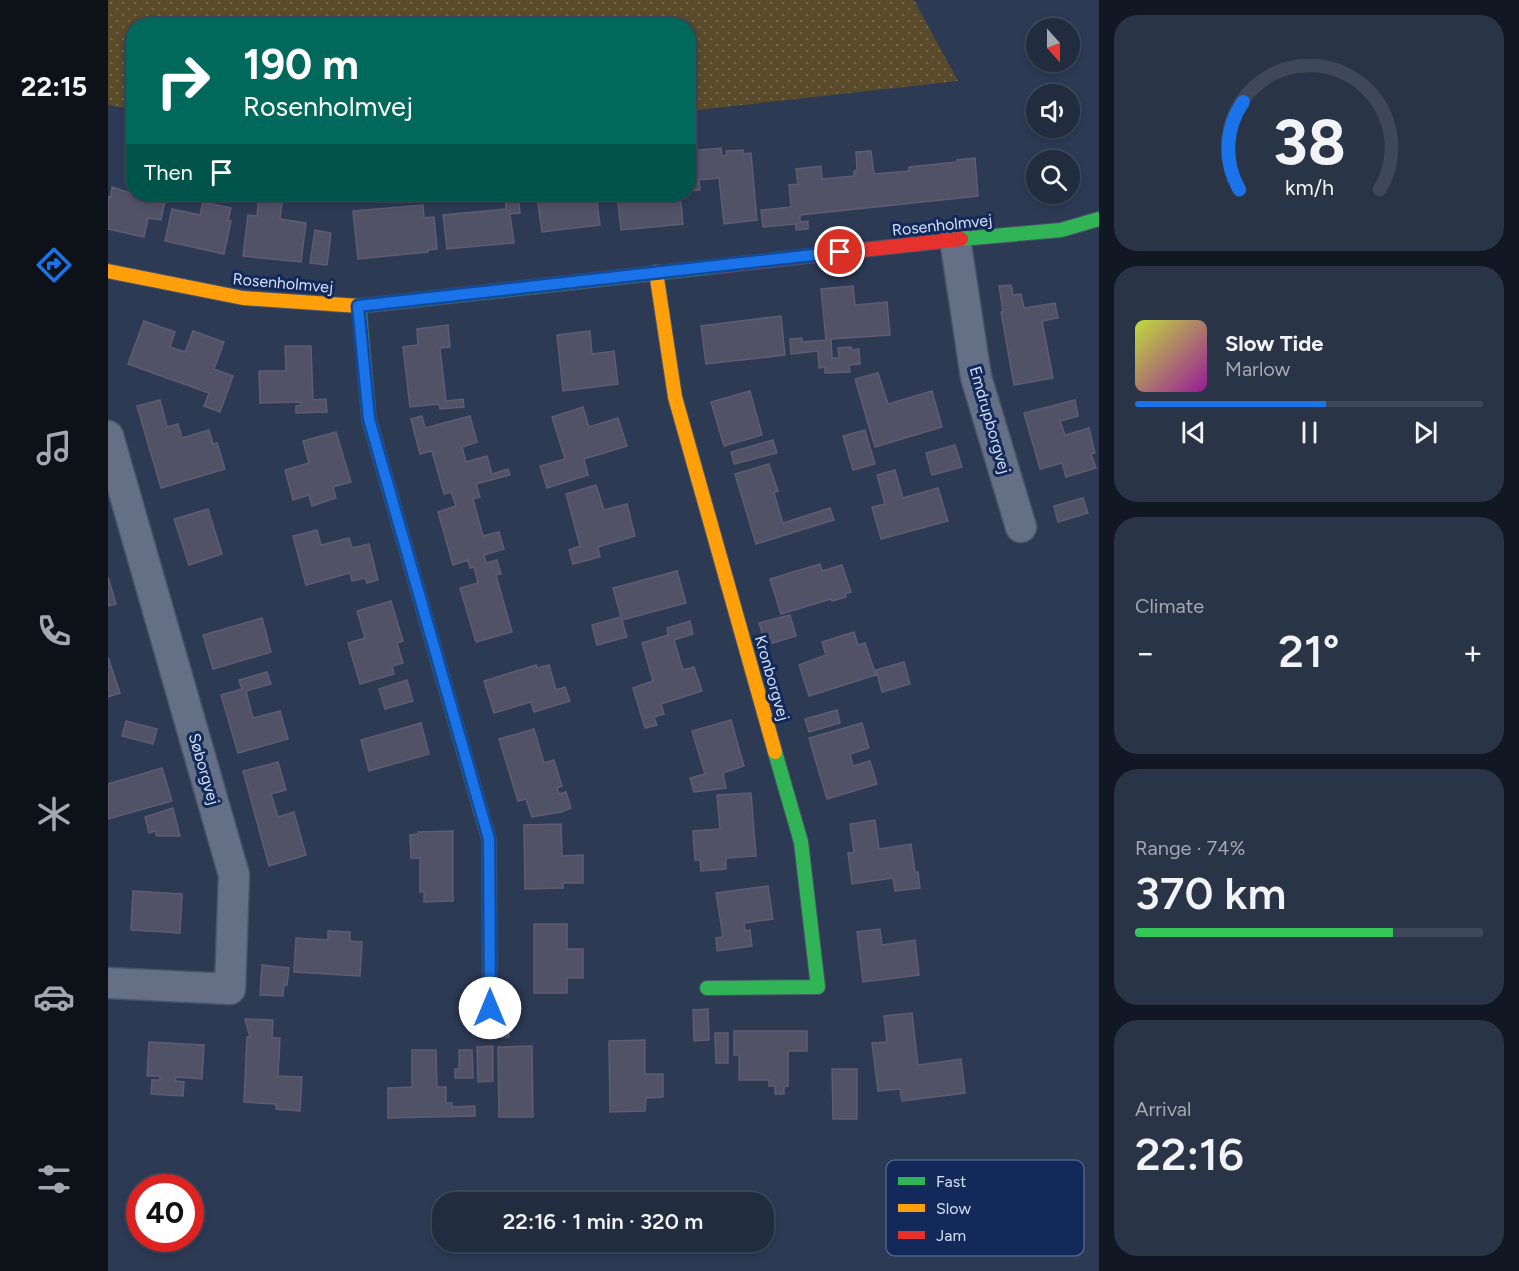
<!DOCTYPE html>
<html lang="en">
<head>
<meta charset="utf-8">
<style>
  :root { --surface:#212c3f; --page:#293446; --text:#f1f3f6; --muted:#a2a7b0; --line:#3e4859; --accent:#1a73e8 }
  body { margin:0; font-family:Figtree,sans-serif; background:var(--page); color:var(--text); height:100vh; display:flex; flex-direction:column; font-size:22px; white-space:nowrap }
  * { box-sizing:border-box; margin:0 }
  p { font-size:20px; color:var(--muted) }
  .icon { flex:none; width:33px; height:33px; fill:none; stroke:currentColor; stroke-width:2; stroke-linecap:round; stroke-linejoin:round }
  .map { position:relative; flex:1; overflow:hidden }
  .details { display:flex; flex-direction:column; gap:15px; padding:15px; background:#121823; width:420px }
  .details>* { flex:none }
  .banner { position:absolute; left:18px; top:18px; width:570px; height:183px; border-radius:24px; box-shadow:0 3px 9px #0003,0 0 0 2px var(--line); background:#00695c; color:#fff; overflow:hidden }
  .needle { width:39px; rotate:159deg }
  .fabs { position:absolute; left:918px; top:18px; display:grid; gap:12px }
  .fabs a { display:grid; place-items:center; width:54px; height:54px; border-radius:50%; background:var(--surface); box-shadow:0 3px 9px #0003,0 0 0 2px var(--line); font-size:30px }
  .speed { position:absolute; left:18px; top:1174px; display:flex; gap:12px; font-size:30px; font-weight:700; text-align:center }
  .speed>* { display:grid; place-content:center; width:78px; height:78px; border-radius:50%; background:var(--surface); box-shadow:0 3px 9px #0003,0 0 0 2px var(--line); line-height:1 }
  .speed .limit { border:9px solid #d22; background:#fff; color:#111 }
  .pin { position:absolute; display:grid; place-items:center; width:51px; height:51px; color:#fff; margin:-26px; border:3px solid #fff; border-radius:50%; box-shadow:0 2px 6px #0007 }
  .me { position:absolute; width:66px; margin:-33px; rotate:0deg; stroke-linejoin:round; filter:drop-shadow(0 0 4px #0008) }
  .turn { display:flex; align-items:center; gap:21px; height:126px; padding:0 18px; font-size:27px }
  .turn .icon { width:78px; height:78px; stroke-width:2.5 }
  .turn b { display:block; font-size:42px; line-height:51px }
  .then { display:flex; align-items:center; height:57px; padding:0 18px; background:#0003; gap:12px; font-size:22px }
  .big { font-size:45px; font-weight:600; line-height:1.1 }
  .details .card { flex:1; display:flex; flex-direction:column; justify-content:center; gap:9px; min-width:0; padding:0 21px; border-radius:24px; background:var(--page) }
  .details .dial { align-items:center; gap:0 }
  .dial svg { height:156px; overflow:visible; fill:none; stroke:var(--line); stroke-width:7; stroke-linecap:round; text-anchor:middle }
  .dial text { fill:var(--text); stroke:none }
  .song { display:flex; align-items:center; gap:18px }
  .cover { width:72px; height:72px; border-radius:9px; background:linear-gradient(135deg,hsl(70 70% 55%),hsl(300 70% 35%)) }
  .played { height:6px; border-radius:3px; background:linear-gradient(90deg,var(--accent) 55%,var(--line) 55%) }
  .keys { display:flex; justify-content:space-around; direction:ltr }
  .heat { display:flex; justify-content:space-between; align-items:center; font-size:33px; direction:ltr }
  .charge { height:9px; border-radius:4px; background:linear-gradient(90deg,#34c759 74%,var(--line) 0) }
  .trip { position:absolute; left:324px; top:1192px; width:342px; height:60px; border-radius:24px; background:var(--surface); box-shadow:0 3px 9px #0003,0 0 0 2px var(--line); font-weight:600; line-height:60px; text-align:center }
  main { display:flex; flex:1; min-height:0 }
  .tabs { display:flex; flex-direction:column; width:108px; justify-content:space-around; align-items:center; background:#0d1219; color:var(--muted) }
  .tabs .icon { width:42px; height:42px }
  .tabs .current { color:var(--accent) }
  .tabs b { font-size:27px; color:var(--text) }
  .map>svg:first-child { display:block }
  .grass { fill:url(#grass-dots) }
  .building { fill:#525267; stroke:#5f5c72; stroke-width:1.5 }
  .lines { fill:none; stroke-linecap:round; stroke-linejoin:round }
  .street-casing { stroke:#4a5469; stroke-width:33 }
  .fast-casing { stroke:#4a5469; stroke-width:16 }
  .slow-casing { stroke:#4a5469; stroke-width:16 }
  .jam-casing { stroke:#4a5469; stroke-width:16 }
  .street { stroke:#657086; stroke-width:30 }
  .fast { stroke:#30b455; stroke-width:14 }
  .slow { stroke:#ff9f0a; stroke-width:14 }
  .jam { stroke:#e5322d; stroke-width:14 }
  .route-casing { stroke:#114b97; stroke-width:15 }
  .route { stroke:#1a73e8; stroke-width:10 }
  .labels { text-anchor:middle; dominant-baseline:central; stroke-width:6; stroke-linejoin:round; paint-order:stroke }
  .street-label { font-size:16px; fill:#d3e0f9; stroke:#122959 }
  .key { fill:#122959; stroke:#4c6089; stroke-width:1.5 }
  .key-label { font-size:16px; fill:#d3e0f9 }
</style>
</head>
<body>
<main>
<nav class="tabs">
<b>22:15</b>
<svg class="icon current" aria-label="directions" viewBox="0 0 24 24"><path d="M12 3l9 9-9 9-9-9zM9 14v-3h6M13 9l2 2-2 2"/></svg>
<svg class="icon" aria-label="music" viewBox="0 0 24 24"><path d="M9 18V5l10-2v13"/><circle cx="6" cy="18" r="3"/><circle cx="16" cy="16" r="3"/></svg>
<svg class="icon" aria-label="phone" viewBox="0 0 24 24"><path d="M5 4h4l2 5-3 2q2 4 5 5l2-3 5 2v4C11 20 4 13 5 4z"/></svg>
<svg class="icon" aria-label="climate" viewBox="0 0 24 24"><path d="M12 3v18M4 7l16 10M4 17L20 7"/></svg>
<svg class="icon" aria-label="car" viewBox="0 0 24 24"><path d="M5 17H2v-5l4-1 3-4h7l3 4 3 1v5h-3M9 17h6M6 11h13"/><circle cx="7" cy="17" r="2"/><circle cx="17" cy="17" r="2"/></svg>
<svg class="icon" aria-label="filters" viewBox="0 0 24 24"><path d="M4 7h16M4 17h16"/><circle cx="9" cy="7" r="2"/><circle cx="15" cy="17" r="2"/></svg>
</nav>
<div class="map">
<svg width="991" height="1271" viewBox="0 0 991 1271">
  <defs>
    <pattern id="grass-dots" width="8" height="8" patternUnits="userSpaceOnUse" patternTransform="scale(1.5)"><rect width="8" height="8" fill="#594a2a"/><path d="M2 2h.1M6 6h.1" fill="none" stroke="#70644a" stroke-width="1.8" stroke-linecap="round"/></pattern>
  </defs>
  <rect width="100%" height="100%" fill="#2c3a54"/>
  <!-- grass -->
  <path class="grass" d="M0,0h806l44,81 -269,30 -1,-85h-554l-1,83 -25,-4z"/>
  <!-- building -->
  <path class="building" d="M613,148l1,8 5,-1 -1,-4 17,-1v4l8,-1 6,67 -33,4 -5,-46 -20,2 1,10 -12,1v-40z
    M763,151l3,23 35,-3v-4l48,-5v-2l18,-2 3,38 -178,19v7l8,-1v8l-12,1v-6l-33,3 -2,-17 30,-3 -2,-22 9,-1 -2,-15 25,-3 1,13 32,-3v-5l3,-1 -1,-18z
    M4,187l22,7 19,2 1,-2 12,2 -5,24 -13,-2 -4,19 -36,-8v-33l3,1z
    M151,194h24l-3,25 26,4 -5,39 -58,-6 5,-41 9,1z
    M397,194h13l2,19 -10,1 4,29 -67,6 -4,-34 63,-6z
    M449,194h39l4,31 -58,7 -5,-36z
    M509,194h63l3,30 -62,6z
    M95,202l28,6 -3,12 3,1 -7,33 -59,-13 7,-32 28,6z
    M315,205l1,13 10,-1 3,32 -9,1v2l-70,7 -5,-48z
    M207,230l16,3 -4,32 -17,-2z
    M903,285l2,10 8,-1 3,14 31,-5 3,15 -16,3 11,57 -39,7 -13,-73h2l-4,-26z
    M745,286l2,19 32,-3 3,33 -59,4 1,19h7l-1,-10 13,-1 1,3 7,-1 1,15 -11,1 1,7 -25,1v-6l-6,1 -1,-17 -27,3 -1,-15 12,-1v4l24,-2 -5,-51z
    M673,316l4,39 -79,9 -5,-38z
    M36,321l31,11 -5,15 15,5 8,-21 31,11 -10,27 19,7 -13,36 -16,-6 5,-13 -81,-29z
    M340,325l2,22 -10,1 6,53 17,-2 1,8 -24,2 -1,-5 -29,3 -7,-60 15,-2 -1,-16z
    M482,331l2,23 22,-3 4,33 -55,7 -6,-56z
    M177,346h26l2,54 13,-1 1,13 -31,1v-7l5,-1v-3l-41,1 -1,-32h27z
    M770,373l10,31 44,-13 10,36 -67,20 -20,-68z
    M642,391l12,44 -38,11 -13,-44z
    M52,400l7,27 11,-3 4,14 27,-8 4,14 4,-1 8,26 -64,19 -24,-82z
    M967,400l3,16 -18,5 5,14 24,-7 6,25 -4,1 5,14 -30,9 -4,-14 -22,6 -16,-56z
    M475,407l6,20 29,-9 9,28 -43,13 4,16 -41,13 -7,-22 25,-7 -13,-42z
    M314,416l3,12 45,-12 7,26 -15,5 4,15 21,-6 5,18 16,-5 2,6 -34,9 4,13 -7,2 10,37 16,-4 5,17 -20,6 2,8 11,-3 4,14 -5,1 16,57 -36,10 -16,-54 18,-5 -4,-16 -4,1 -2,-8 -15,5 -15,-53 18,-6 -5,-14 -7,2 -12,-43 -12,3 -9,-35z
    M757,430l10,34 -22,6 -10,-34z
    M228,432l15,50 -18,5 3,11 -24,8 -3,-11 -16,5 -8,-30 24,-7 -6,-22z
    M665,440l4,13 -43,11 -3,-12z
    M847,445l7,22 -30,8 -6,-22z
    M661,464l9,27 -4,2 9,30 47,-15 4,12 -78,24 -21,-70z
    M787,470l8,28 35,-10 10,33 -67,18 -9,-32 13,-3 -8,-29z
    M488,485l8,25 23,-6 8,32 -37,11 2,10 -27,7 -4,-14 11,-4 -14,-52z
    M975,498l5,15 -30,9 -4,-16z
    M100,509l14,45 -33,11 -15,-46z
    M209,530l4,15 28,-7 3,10 17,-4 9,36 -11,3 -2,-5 -13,3 -2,-8 -44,12 -13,-49z
    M712,564l2,7 20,-6 9,27 -6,2 1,3 -14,4 -1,-2 -50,15 -11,-35z
    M569,571l9,32 -64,17 5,17 -30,8 -5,-20 29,-8 -8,-29z
    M0,577l8,27 -8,2z
    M283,601l12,40 -6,2 6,20 -11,3 2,8 -34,10 -12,-41 17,-5 -8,-27z
    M682,615l6,21 -30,9 -7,-22z
    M154,618l9,34 -58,17 -10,-34z
    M582,621l3,13 -19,6 9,30 11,-3 8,24 -41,13 3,10 -10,3 3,8 -12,3 -12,-40 20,-7 -11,-38 26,-8 -1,-7z
    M746,632l4,13 7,-2 11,32 -67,21 -10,-31 27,-10 -4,-13z
    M0,657l12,36 -12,4z
    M796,662l6,22 -28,8 -6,-22z
    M428,665l1,3 12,-3 7,25 9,-3 5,14 -36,11 -3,-10 -37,11 -10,-32z
    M159,672l4,12 -25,7 7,27 27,-7 8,28 -50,14 -17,-58 21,-6 -3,-9z
    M299,680l6,21 -28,8 -6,-20z
    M729,710l3,13 -31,9 -4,-13z
    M623,720l13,46 -21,7 3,15 -32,4 -4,-14 15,-4 -13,-43z
    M18,721l31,8 -4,15 -31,-8z
    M313,723l8,31 -60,17 -8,-31z
    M754,723l7,25 -19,6 3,12 17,-5 7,23 -50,15 -18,-61z
    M426,729l10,34 10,-3 8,26 -5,2 2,6 7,-2 5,16 -10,4 -29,5 -6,-18 -8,2 -19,-62z
    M170,762l8,28 -15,4 7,23 16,-5 12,43 -37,11 -26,-95z
    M54,768l10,33 -64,18v-35z
    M643,793l5,63 -30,2v11l-25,2 -1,-11h-5l-2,-29 27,-2 -3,-34z
    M65,808l7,28h-23l-2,-5 -6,2 -4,-16z
    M767,820l4,29 32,-5 4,28h3l2,16 -25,3 -2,-13 -41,6 -4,-31h6l-4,-29z
    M453,824l1,32 21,-1v28h-20v5l-38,1 -1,-64z
    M345,831v70l-29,1v-10h-4v-34h-9l-1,-23 8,-1v-2z
    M660,886l5,33 -29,4 1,8 5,-1 2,16 -35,5 -1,-13 7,-1 -7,-44z
    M25,891l49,3 -2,39 -49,-3z
    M426,924h33v25h16v29h-16v15h-33z
    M772,929l2,16 33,-5 4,35 -56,7 -6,-50z
    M220,931l22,1v9l12,1 -2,34 -66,-4 2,-34 32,2z
    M154,965l27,3 -2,17h-3l-1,11 -23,-1z
    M600,1009l1,31 -15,1 -1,-31z
    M804,1013l6,52 43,-6 4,34 -63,8 -2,-12 -22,2 -6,-48 15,-1 -3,-26z
    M385,1015h16v22h-16z
    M137,1019l28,1 -1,18h8l-2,38 24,1 -2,34 -24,-2v-5l-32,-2 3,-65h3z
    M626,1031h73v20h-19v35l-4,1v7h-9v-8h-6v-6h-30v-25h-5z
    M607,1033h13v30h-12z
    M537,1040v34h18v23l-17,1 -1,13 -35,1 -1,-71z
    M41,1042l55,3 -2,34 -26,-2 -1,4 9,1 -1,14 -32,-2 1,-14h8v-4h-13z
    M385,1046v35l-15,1 -1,-35z
    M424,1046l1,71h-34l-1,-70z
    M304,1050h24l1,37h9v16h6v4l23,-1v10l-87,2v-30l24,-1z
    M351,1050h13l1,28h-18v-9h4z
    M724,1069h25v50h-24z"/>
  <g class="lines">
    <!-- street casing -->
    <g class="street-casing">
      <path id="street" d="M847,239l21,138 45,150
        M0,436l126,439 -4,114 -122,-6"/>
    </g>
    <!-- fast casing -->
    <g class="fast-casing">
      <path id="fast" d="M853,239l100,-9 38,-11
        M280,303l322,-36
        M251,306l10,113 112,393
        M599,988l111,-1 -17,-145 -26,-90"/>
    </g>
    <!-- slow casing -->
    <g class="slow-casing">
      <path id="slow" d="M0,271l135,27 116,8 29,-3
        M548,272l19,125 100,355
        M373,812l8,27 1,169"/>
    </g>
    <!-- jam casing -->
    <g class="jam-casing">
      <path id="jam" d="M602,267l251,-28"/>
    </g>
    <!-- street -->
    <use href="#street" class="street"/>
    <!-- fast -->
    <use href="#fast" class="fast"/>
    <!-- slow -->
    <use href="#slow" class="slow"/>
    <!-- jam -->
    <use href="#jam" class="jam"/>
  </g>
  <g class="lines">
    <!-- route casing -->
    <g class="route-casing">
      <path id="route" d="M382,1008l-1,-169 -120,-420 -11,-113 482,-54"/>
    </g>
    <!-- route -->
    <use href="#route" class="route"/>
  </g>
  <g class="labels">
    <!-- street labels -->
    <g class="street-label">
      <text transform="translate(834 225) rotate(-6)">Rosenholmvej</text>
      <text transform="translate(175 283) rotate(5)">Rosenholmvej</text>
      <text transform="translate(882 420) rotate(74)">Emdrupborgvej</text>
      <text transform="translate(664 678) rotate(74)">Kronborgvej</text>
      <text transform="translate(96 769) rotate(74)">Søborgvej</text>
    </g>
  </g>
  <!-- legend -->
  <rect x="778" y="1160" width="198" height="96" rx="9" class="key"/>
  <rect x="790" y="1177" width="27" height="8" fill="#30b455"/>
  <rect x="790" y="1204" width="27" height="8" fill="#ff9f0a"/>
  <rect x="790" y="1231" width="27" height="8" fill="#e5322d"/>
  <g class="key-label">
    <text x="828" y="1187">Fast</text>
    <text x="828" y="1214">Slow</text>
    <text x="828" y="1241">Jam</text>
  </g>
</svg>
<div class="fabs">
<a><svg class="needle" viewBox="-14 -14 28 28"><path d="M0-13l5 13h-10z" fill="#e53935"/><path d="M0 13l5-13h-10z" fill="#a2a7b0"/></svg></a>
<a><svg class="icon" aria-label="sound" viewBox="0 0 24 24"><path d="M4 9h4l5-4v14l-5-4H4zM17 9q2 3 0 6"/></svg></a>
<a><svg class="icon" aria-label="search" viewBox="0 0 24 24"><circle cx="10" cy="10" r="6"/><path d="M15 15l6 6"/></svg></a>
</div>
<div class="speed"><div class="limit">40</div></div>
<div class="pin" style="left:732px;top:252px;background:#d93025"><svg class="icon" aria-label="arrive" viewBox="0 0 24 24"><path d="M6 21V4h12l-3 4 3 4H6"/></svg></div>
<svg class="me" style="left:382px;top:1008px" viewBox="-20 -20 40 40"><circle r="19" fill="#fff"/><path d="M0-13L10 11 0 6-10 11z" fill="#1a73e8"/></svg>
<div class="trip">22:16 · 1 min · 320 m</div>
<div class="banner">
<div class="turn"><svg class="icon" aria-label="right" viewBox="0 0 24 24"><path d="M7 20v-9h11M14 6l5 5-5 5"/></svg><div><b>190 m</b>Rosenholmvej</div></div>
<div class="then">Then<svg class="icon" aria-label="arrive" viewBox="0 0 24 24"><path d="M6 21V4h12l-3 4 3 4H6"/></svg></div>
</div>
</div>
<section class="details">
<div class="card dial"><svg viewBox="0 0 100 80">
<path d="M14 69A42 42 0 1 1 86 69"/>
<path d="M14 69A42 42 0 0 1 16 24" stroke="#1a73e8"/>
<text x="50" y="56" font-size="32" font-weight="700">38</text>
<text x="50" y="72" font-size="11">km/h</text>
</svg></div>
<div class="card">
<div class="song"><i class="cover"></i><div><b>Slow Tide</b><p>Marlow</p></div></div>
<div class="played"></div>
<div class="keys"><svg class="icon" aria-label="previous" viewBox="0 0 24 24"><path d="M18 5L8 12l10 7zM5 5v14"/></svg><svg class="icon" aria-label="pause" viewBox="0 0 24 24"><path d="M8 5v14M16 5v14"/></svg><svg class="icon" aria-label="next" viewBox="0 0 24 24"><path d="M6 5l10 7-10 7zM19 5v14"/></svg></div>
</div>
<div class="card"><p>Climate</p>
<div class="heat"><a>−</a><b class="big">21°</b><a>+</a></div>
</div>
<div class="card"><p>Range · 74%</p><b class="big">370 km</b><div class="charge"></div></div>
<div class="card"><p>Arrival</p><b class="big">22:16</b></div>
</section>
</main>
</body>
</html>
